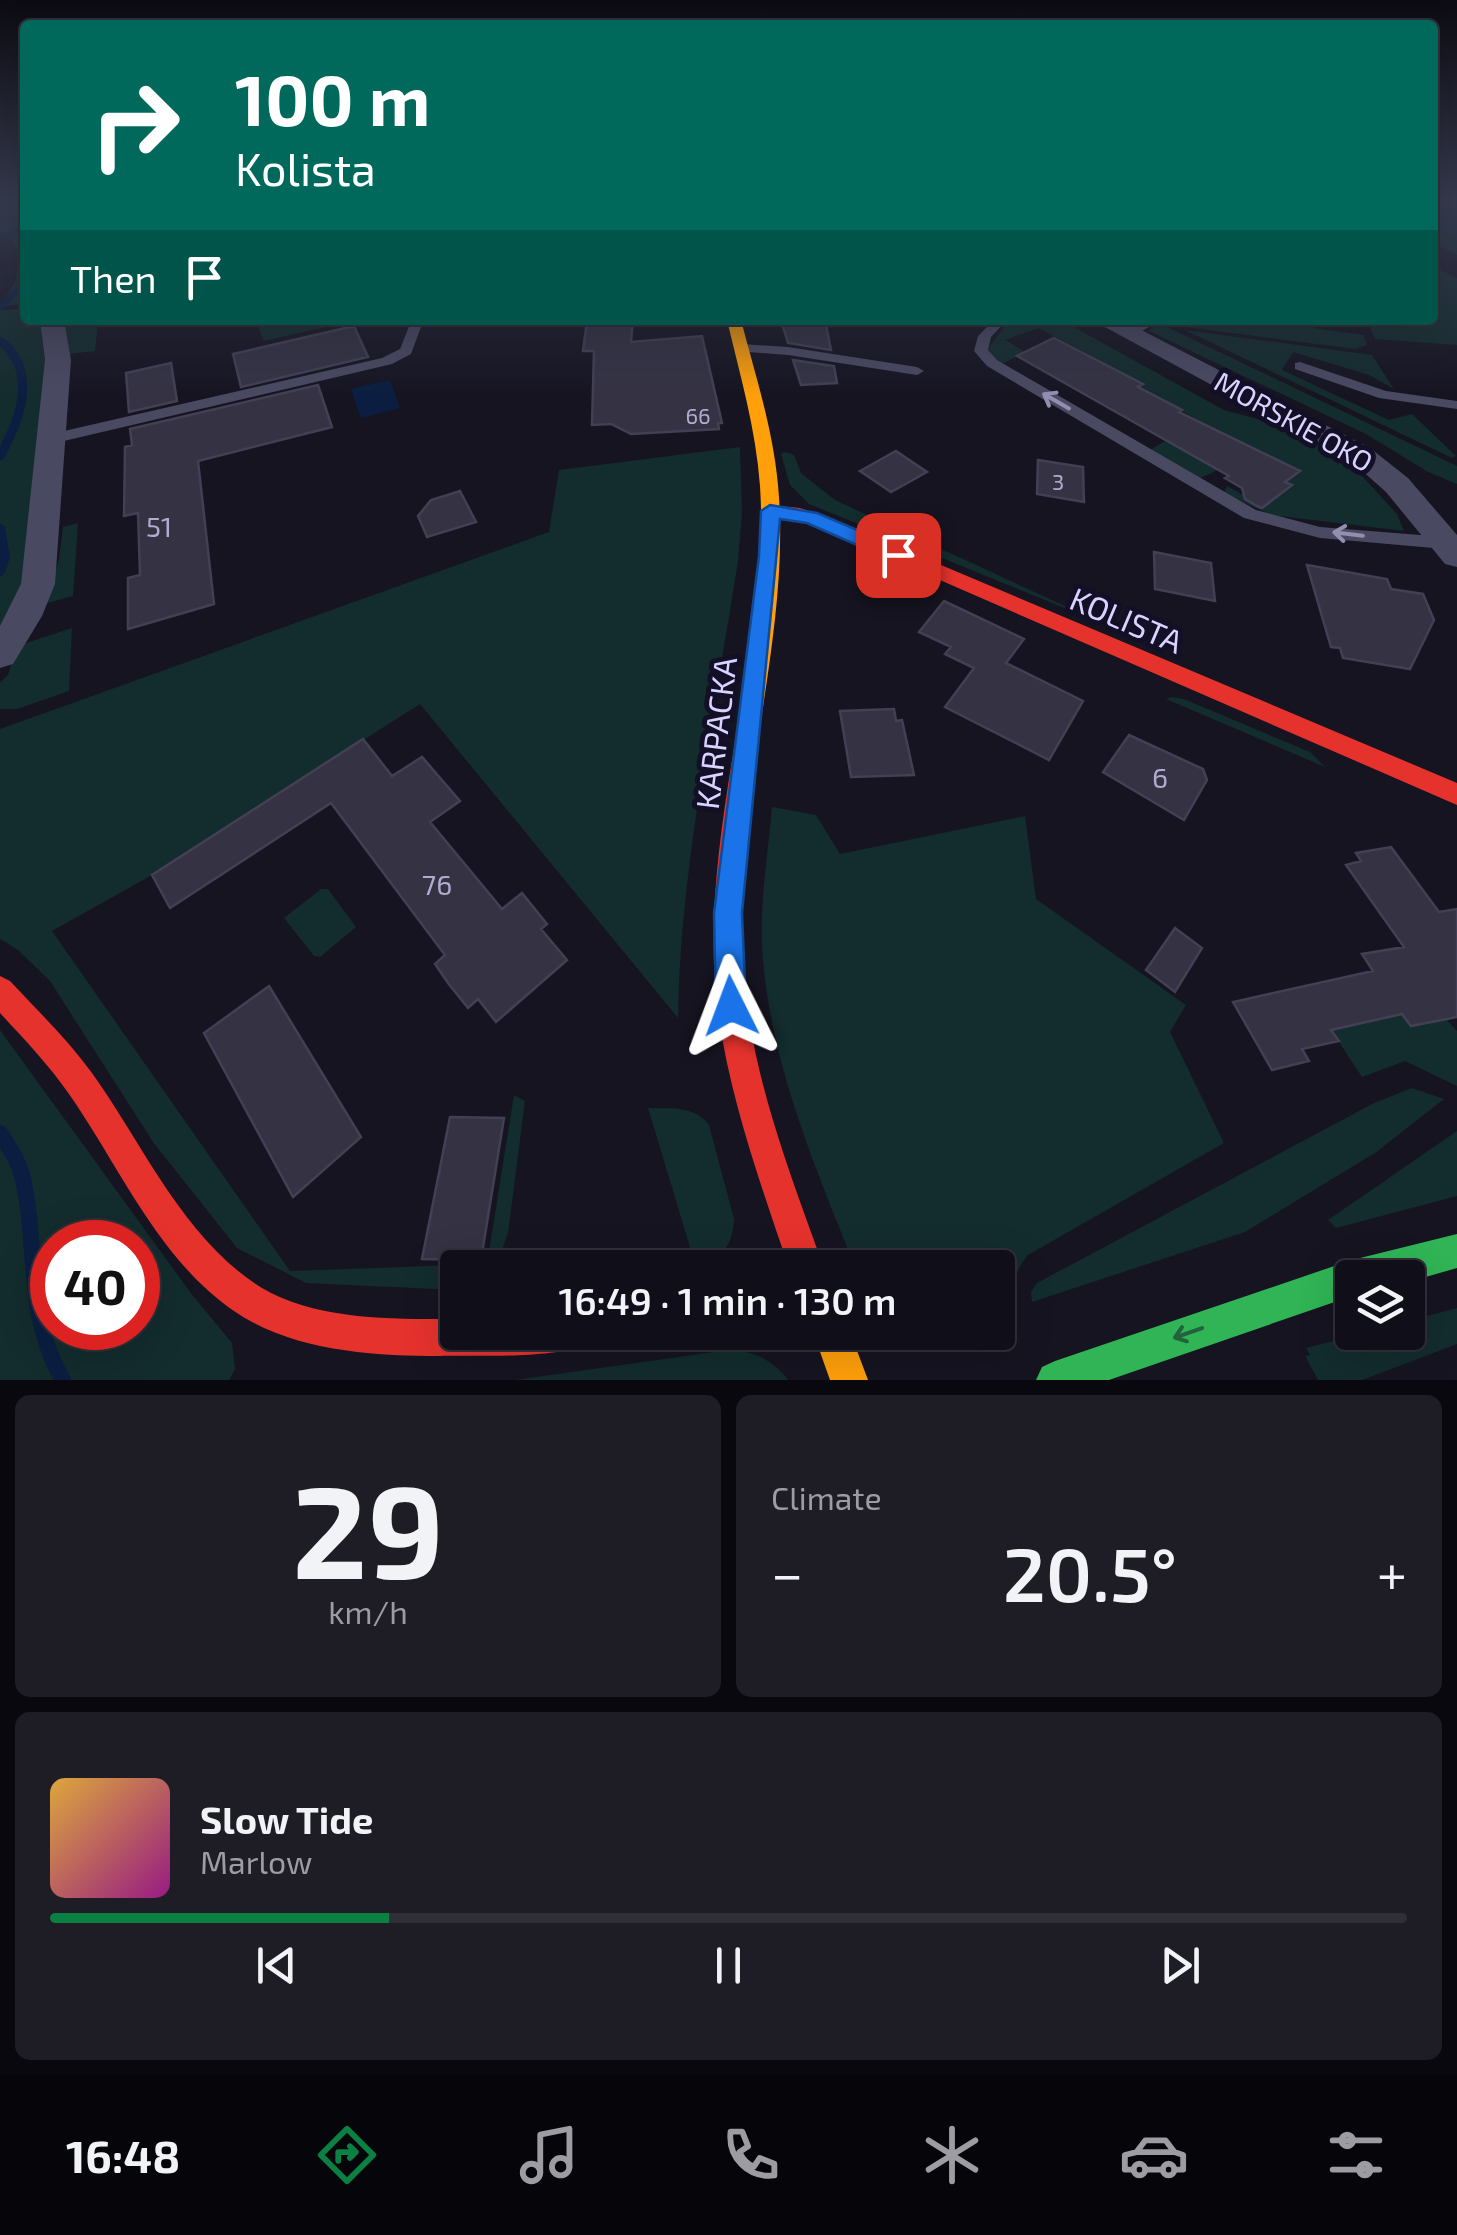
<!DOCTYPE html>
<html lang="en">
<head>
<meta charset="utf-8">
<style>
  :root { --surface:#100f19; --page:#1e1d26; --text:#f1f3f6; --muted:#9c9ca2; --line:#302f38; --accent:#0b8043 }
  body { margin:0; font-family:"Exo 2",sans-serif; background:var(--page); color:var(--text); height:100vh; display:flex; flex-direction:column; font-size:38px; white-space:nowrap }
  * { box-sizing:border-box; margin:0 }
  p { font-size:32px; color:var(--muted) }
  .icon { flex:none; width:55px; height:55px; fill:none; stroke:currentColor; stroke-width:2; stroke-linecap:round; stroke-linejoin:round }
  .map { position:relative; height:1380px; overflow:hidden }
  .side { display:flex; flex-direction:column; gap:15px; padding:15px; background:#09080e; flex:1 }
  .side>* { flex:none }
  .banner { position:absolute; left:20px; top:20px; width:1418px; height:305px; border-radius:10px; box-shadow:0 10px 40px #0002,0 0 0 2px var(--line); background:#00695c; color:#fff; overflow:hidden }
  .fabs { position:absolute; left:1335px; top:1260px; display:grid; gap:20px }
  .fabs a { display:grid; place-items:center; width:90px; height:90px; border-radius:10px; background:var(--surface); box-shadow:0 10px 40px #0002,0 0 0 2px var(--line); font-size:50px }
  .speed { position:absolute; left:30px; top:1220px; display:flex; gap:20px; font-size:50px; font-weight:700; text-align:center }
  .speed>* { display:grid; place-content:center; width:130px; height:130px; border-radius:50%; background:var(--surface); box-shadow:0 10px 40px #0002,0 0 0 2px var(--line); line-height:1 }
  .speed .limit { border:15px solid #d22; background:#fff; color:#111 }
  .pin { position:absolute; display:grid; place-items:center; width:85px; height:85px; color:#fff; margin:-42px; border-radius:20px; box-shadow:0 5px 15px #0006 }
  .me { position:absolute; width:110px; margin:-55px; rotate:357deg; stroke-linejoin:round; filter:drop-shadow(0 0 8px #0008) }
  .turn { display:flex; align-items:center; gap:35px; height:210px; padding:0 50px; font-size:45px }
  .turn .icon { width:130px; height:130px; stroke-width:2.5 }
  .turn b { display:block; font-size:70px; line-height:85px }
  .then { display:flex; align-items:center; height:95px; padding:0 50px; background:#0003; gap:20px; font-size:38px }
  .big { font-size:75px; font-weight:600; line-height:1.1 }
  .side .card { flex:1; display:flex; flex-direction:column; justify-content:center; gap:15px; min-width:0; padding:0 35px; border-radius:15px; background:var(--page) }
  .side .dial { align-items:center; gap:0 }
  .dial b { font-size:130px; line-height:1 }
  .song { display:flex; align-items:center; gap:30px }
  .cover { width:120px; height:120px; border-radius:15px; background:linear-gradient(135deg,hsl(40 70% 55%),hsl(310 70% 35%)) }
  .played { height:10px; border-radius:5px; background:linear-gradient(90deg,var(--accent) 25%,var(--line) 25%) }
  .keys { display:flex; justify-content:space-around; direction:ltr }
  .heat { display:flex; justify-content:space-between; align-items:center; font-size:55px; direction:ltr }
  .side .tiles { flex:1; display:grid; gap:15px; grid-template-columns:1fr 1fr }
  .card:last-child { grid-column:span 2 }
  .trip { position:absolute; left:440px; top:1250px; width:575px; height:100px; border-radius:10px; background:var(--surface); box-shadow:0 10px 40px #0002,0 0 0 2px var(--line); font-weight:600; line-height:100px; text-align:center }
  .tabs { display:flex; height:160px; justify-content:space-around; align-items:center; background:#06060a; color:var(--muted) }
  .tabs .icon { width:70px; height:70px }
  .tabs .active { color:var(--accent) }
  .tabs b { font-size:45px; color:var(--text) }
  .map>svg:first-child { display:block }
  .green { fill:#132c2d; fill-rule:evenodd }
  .water { fill:#0b1e41 }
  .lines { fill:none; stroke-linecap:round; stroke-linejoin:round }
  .stream-far3 { stroke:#0b1e41; stroke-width:6 }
  .stream-far2 { stroke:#0b1e41; stroke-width:9 }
  .stream-far1 { stroke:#0b1e41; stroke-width:10 }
  .stream { stroke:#0b1e41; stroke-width:16 }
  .building { fill:#343243; stroke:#433f54; stroke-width:2.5 }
  .lane { fill:#4a4962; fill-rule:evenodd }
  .street { fill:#4a4962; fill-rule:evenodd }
  .fast { fill:#30b455; fill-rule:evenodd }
  .slow { fill:#ff9f0a; fill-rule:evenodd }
  .jam { fill:#e5322d; fill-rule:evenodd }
  .oneway { stroke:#928eb0 }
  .oneway2 { stroke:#22623e }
  .route { fill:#1a73e8; stroke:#114b97; stroke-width:2.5 }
  .labels { text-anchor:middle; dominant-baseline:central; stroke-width:10; stroke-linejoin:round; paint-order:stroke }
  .far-number-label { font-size:22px; fill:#b0acd0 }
  .far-street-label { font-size:28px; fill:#d9d4ff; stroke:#130f26 }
  .number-label { font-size:28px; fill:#b0acd0 }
  .street-label { font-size:32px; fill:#d9d4ff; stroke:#130f26 }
</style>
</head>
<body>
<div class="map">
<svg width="1457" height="1380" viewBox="0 0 1457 1380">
  <rect width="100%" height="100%" fill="#161421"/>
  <!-- green -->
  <path class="green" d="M0,203h25v101l-25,2 16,-26 4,-26 -11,-18 -9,2z
    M1432,203h25v52l-24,-12z
    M1433,267l24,11v67l-82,-6 -8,-19h65z
    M25,309v11h15l5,43 -18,219 -27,55v-327z
    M57,320h41l-3,31 -26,3z
    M255,320h101l-92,21z
    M1010,320h51l163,90 59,16 37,19 43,32 34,37 7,17 -133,-16 -47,-22 3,-7 31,17 15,-4 19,-13 -7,-4 14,-11 -45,-20 -116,-64 4,-4 -103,-55 -34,12 20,12 -23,12 -14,-12 1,-5z
    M1177,320l11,5 10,-5h112l4,8 50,7 3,10 -12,4 -177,-23 -9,-4z
    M1154,326l13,1 290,139v18l-29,-12 -62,-38 -217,-103z
    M1185,330l187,25 22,34 -25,-14 -76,-23 -11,18 107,50 23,-6 44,42 -4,2z
    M1165,441l53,29 -20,9 -48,-29z
    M740,447l2,66 -4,48c-23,150 -58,305 -60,457l-258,-314 -268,171 -100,56 238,340 197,-7 27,-169 11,6 -17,132 -12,34 -38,1 -1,22 -151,-7 -69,-35 -84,-106 -103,-161 -32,-31 -18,-11v-210l549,-197 10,-62z
    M785,452l9,3 7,18 34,27 269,124 -295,-120 -19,-19 -9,-31z
    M78,523l-5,73 -29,8 15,-44 4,-33z
    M72,628l-3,63 -52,18h-17v-26l8,-8 9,-29z
    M1171,697l13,2 126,53 15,15 -159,-68z
    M772,807l44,8 24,39 185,-38 11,83 150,106 -16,27 54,111 -196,112c-14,17 -16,31 -15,53l-15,5v-45l-143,-1c-39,-98 -83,-200 -92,-307 -5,-50 5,-104 9,-153z
    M321,889h7l28,38 -36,30 -6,-1 -30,-38z
    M1402,1014l9,12 35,-7 11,12v55l-52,-25 -43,16 -31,-47z
    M0,1030l190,262 42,51 3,26 -6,11h-229zM52,1242h86v86h-86z
    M1412,1088l32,11 -69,54 -130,79 -213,70 -1,-10 6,-9 337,-180z
    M648,1108c23,1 46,-3 61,17l25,94c-1,25 -12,43 -38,48z
    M1457,1131v65l-121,32 -8,-8z
    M1457,1308v36l-95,36h-44l-13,-24 5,-1 -4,-7 58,-15 44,-1v-11z
    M729,1350c25,1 44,10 59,30h-273z"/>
  <!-- water -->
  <path class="water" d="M390,380l10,28 -39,10 -10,-29z"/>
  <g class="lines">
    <!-- stream-far3 -->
    <path class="stream-far3" d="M0,236l25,-6
      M0,307l25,-24
      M0,340l5,4"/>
    <!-- stream-far2 -->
    <path class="stream-far2" d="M0,456c20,-36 38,-83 2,-114"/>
    <!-- stream-far1 -->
    <path class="stream-far1" d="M0,529l5,28 -5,14"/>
    <!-- stream -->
    <path class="stream" d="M0,1133c8,13 18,26 22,42 17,70 2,140 41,205"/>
  </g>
  <!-- building -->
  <path class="building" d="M633,320l-2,22 71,-6 20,87h-4l1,6 -88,5 -20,-10 -19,1 2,-74h-11l4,-30z
    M781,320h44l6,30 -43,-7z
    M354,326l14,31 -127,30 -8,-33z
    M1054,338l89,46 -5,3 44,23 -3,2 121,59 -15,11 7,3 -30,23 -5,-2 -12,-7 -3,-11 -17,-10 4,-2 -212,-120z
    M793,360l41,6 3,17 -36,2z
    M171,363l6,38 -48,11 -3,-39z
    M318,385l14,42 -134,34 16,143 -86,25v-51l12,-3 -2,-62 -14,3 1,-69 7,-2 -2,-16z
    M896,451l31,21 -36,20 -31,-21z
    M1038,460l45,7 1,35 -47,-8z
    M460,491l16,31 -49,15 -9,-21 13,-16z
    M1154,552l57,11 4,38 -60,-12z
    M1307,565l80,14 4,10 32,5 11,26 -24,49 -67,-11 -3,-10 -9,-1z
    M944,601l80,38 -18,24 77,38 -34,59 -104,-53 29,-39 -29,-14 6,-7 -32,-15z
    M894,709l2,12 6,-1 12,55 -63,2 -11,-66z
    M1129,735l74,34 4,11 -23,40 -81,-48z
    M363,739l29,37 30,-19 38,44 -30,21 72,87 20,-16 25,31 -6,5 26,31 -71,62 -18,-23 -10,9 -20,-25 -13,-19 10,-9 -114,-152 -161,105 -18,-33z
    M1391,847l48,65 18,-3v108l-46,9 -9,-12 -71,16 8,11 -37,8 7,12 -37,9 -39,-68 140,-31 -11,-17 42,-7 -58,-82 15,-4 -5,-8z
    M1175,928l27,20 -27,44 -29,-22z
    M269,986l92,151 -68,60 -89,-164z
    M450,1117l54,1 -23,142 -59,-1z"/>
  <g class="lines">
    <!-- lane -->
    <path class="lane" d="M994,320h13l-16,17 -3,13 9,10 259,150 64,17 125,10 9,6 -9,6 -125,-11 -76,-20 -257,-152 -13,-15 4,-15z
      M1144,320h16l-26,16h-10v-6z
      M410,324l11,3 -10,27 -19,10 -341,80 -8,-5 8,-5 331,-76 18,-9z
      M741,344l47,3 129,20 7,4 -7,4 -129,-20 -52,-4v-6z
      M1300,362l86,29 71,10v8l-78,-11 -84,-29v-6z"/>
    <!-- street -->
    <path class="street" d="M40,320h24l7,40 -16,224 -13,32 -29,48 -13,4v-42l21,-42 24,-224z
      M1092,320h30l248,128 38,30 49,57v32l-12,-3 -59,-72 -36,-32z"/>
    <!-- fast -->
    <path class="fast" d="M1457,1234v34l-49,14v-4h-56v18l-243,84h-73l6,-13 13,-6 297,-101z"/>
    <!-- slow -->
    <path class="slow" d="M727,320h14c14,54 32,109 37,165 7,74 -4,149 -15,222l-3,6h-16l-3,-6c11,-73 24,-147 19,-221 -4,-57 -20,-111 -33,-166z
      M813,1332h37l18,48h-38z"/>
    <!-- jam -->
    <path class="jam" d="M770,505l30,3 32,11 625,264v22l-639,-278 -20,-7 -35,-5 -2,-4z
      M752,698l8,3 3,6c-13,95 -29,193 -17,289 11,94 46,183 78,272h-35c-30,-89 -63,-179 -73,-273 -9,-96 9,-193 25,-288l3,-6z
      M0,976l10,5c28,30 58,59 82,92 51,71 92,167 170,215 56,33 133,31 196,31v13h131l-5,13c-33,14 -106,10 -144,11 -68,0 -148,-5 -206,-45 -76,-52 -114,-144 -165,-217 -20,-29 -45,-55 -69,-81z"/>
  </g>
  <!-- one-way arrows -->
  <defs><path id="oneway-shaft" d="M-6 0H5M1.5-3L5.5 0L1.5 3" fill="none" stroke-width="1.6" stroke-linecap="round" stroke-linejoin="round" transform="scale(2.5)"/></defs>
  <g class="oneway">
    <use href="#oneway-shaft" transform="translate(1056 401) rotate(-150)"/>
    <use href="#oneway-shaft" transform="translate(1348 534) rotate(-173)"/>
  </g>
  <use class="oneway2" href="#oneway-shaft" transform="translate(1188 1333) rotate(161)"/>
  <!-- sky -->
  <linearGradient id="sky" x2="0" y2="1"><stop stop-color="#0c0b12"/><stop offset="0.51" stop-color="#363a4e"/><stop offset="1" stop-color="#363a4e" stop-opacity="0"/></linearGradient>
  <rect width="1457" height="396" fill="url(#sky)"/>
  <!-- route -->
  <path class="route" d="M770,505l47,8 88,37 3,5 -3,5h-14l-84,-37 -27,-4 -38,394 4,93 -4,11 -11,4 -11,-4 -4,-11 -2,-93 45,-357 2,-45z"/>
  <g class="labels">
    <!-- far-number labels -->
    <g class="far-number-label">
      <text x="698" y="415">66</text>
      <text x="1058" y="481">3</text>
    </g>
    <!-- far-street labels -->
    <g class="far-street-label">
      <text transform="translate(1294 421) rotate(29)">MORSKIE OKO</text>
    </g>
    <!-- number labels -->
    <g class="number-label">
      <text x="159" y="526">51</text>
      <text x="1160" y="777">6</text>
      <text x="437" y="884">76</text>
    </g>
    <!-- street labels -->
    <g class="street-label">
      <text transform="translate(1127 619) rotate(23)">KOLISTA</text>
      <text transform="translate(715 733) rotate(-83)">KARPACKA</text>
    </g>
  </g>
</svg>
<div class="fabs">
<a><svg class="icon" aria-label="layers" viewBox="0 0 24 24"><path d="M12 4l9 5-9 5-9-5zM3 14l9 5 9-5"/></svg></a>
</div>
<div class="speed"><div class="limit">40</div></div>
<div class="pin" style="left:898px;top:555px;background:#d93025"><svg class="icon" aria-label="arrive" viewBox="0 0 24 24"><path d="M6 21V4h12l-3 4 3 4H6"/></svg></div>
<svg class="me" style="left:731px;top:1006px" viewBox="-20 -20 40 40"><path d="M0-17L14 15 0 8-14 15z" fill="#1a73e8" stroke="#fff" stroke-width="4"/></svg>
<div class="trip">16:49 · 1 min · 130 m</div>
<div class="banner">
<div class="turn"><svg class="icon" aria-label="right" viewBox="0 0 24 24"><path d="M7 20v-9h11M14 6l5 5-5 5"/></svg><div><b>100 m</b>Kolista</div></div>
<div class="then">Then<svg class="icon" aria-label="arrive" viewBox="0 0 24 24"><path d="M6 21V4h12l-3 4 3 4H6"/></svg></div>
</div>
</div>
<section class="side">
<div class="tiles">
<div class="card dial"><b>29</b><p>km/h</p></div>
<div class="card"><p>Climate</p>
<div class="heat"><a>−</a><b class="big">20.5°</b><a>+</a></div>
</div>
<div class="card">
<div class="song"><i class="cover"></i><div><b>Slow Tide</b><p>Marlow</p></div></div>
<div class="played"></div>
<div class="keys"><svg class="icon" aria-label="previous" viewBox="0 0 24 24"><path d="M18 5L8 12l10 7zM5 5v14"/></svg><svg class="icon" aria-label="pause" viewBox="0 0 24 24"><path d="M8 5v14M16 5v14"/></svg><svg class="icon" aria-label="next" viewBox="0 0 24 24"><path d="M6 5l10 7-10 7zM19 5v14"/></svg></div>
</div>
</div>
</section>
<nav class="tabs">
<b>16:48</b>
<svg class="icon active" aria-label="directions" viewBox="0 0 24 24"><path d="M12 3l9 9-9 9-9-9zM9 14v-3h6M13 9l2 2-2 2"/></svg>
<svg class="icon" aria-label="music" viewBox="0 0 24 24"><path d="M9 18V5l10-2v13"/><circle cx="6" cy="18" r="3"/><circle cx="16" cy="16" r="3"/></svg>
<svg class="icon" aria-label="phone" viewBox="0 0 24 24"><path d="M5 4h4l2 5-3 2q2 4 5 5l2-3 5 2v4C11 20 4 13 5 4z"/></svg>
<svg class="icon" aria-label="climate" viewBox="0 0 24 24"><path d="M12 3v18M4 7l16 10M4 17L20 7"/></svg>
<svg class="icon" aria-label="car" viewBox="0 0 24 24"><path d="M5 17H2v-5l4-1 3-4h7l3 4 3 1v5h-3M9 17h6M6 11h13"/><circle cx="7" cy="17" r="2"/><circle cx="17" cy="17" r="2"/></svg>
<svg class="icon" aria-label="filters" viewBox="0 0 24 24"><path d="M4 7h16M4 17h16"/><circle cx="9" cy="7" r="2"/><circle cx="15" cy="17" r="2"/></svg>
</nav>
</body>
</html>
